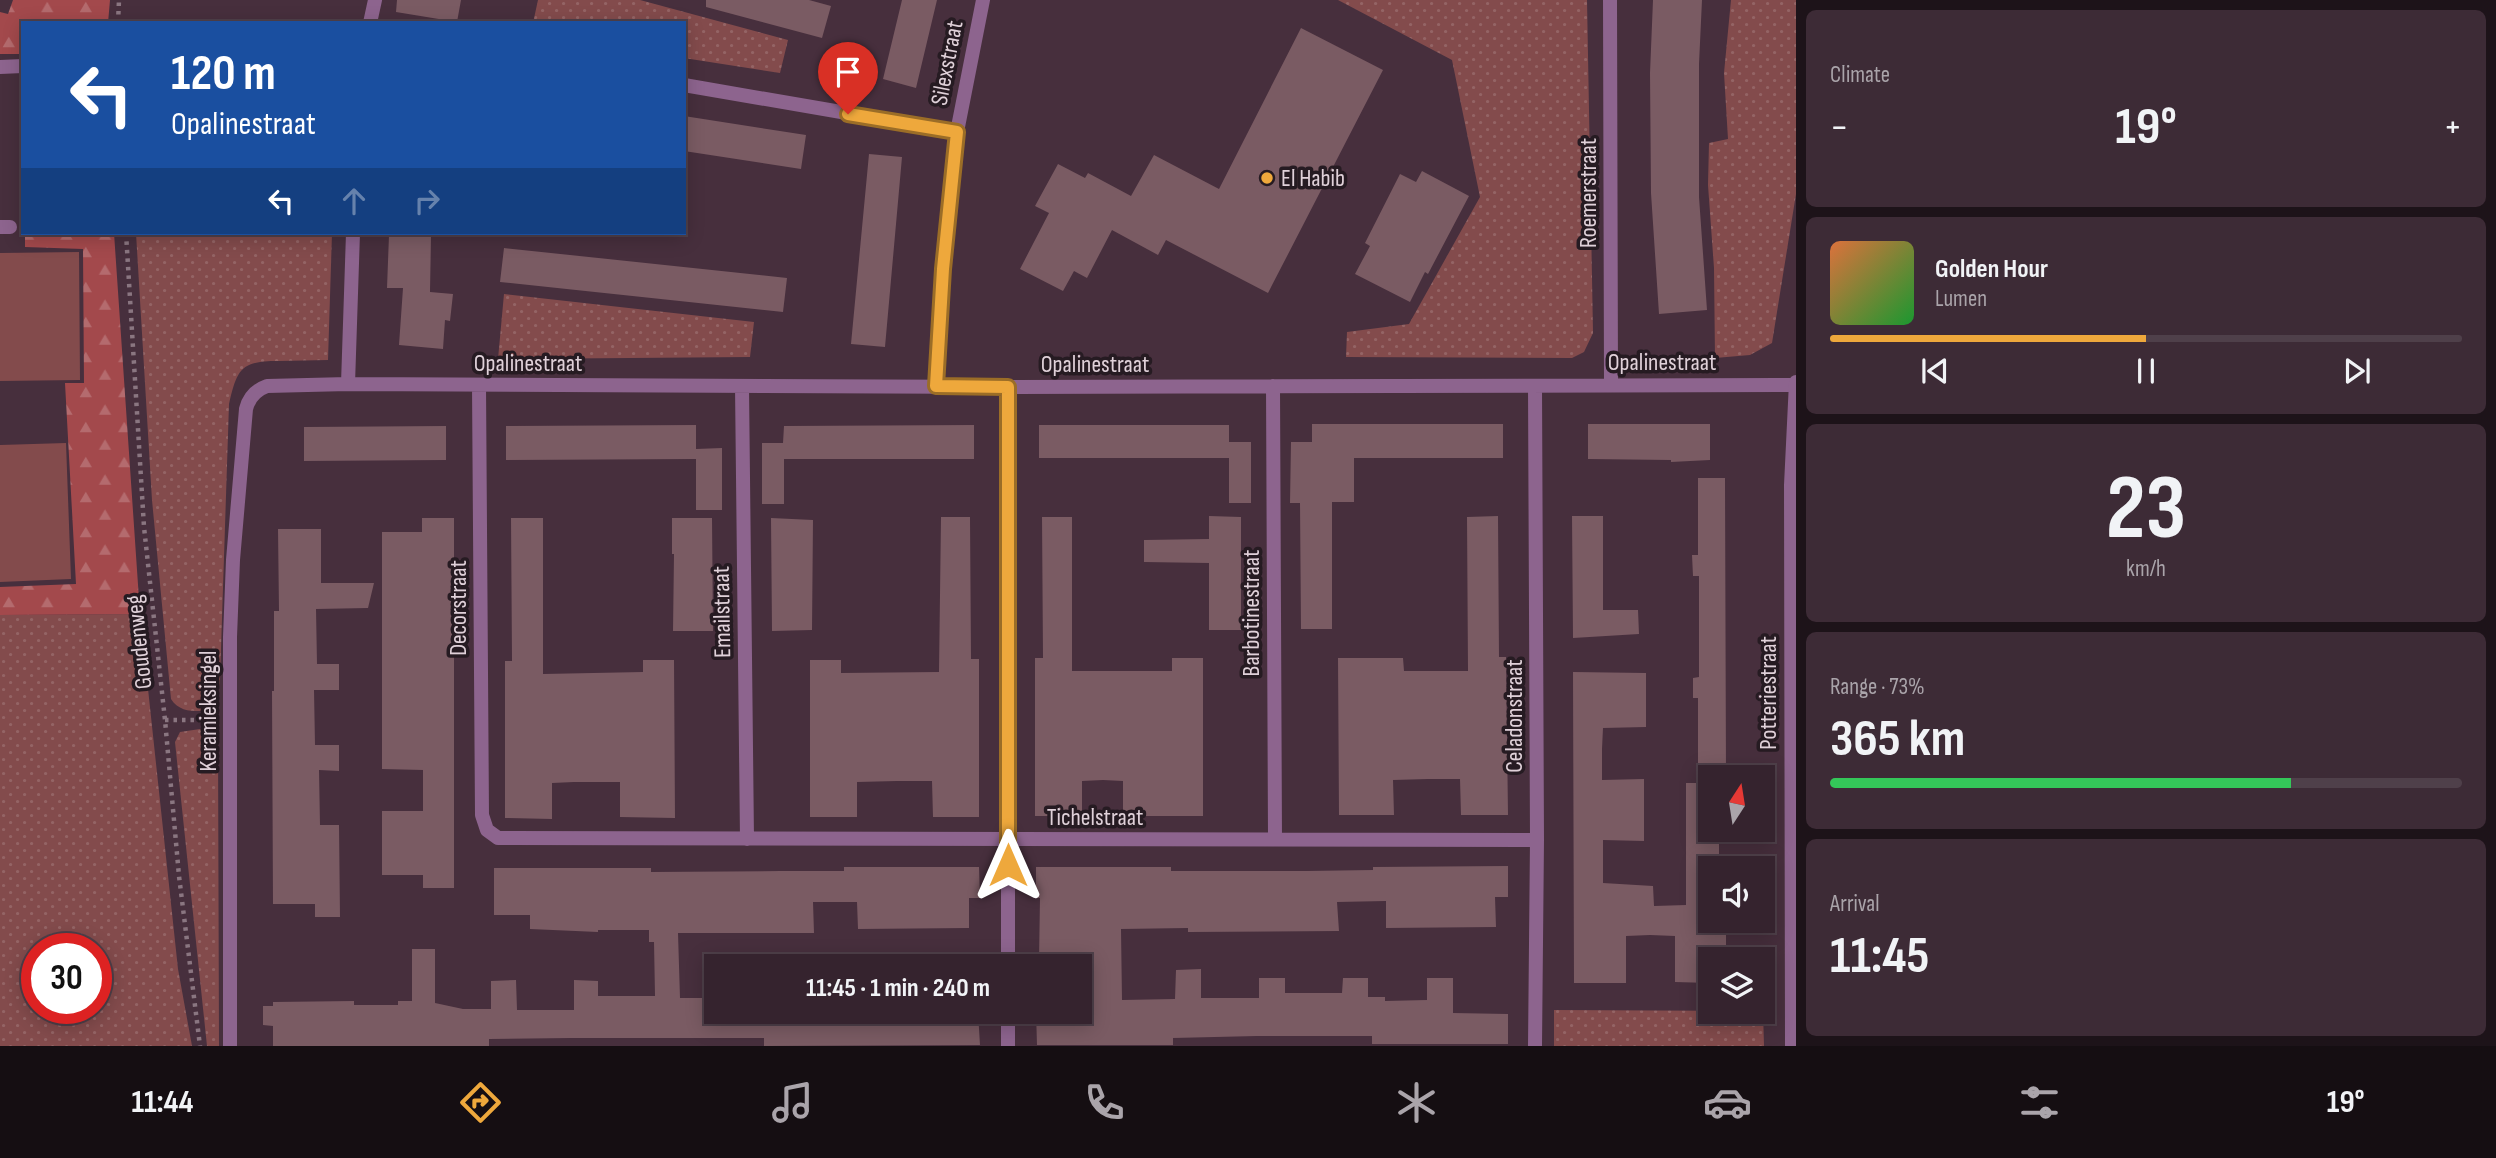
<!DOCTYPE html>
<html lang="en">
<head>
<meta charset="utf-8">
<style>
  :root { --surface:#35232e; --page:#3d2b36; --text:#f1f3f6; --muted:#aaa4aa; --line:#4f404a; --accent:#eea83c }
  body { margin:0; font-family:"Sofia Sans Condensed",sans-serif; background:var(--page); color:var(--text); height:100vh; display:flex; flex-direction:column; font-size:26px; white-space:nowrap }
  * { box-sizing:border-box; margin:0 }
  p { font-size:23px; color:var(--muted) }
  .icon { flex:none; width:38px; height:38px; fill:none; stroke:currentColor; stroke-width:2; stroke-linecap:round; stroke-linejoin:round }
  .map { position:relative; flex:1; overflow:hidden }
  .side { display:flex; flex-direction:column; gap:10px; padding:10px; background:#1d1319; width:700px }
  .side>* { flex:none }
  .banner { position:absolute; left:21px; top:21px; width:665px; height:214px; border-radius:0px; box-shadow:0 4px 18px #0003,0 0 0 2px var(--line); background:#1a4fa0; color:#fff; overflow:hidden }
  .needle { width:46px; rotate:12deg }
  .tools { position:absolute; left:1698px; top:765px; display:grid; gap:14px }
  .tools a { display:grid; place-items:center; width:77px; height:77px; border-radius:0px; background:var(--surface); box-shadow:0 4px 18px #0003,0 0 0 2px var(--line); font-size:35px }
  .speed { position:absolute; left:21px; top:933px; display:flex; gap:14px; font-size:35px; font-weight:700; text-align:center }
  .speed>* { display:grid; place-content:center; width:91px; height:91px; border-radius:50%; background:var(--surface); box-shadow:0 4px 18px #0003,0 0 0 2px var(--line); line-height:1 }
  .speed .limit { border:10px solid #d22; background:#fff; color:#111 }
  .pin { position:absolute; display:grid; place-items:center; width:60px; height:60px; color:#fff; margin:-72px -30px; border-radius:50% 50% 50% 0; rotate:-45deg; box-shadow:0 0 7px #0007 }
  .pin .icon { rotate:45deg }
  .me { position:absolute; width:77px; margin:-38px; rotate:0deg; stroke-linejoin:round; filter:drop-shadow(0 0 5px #0008) }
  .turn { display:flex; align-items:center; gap:24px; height:147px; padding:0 35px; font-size:32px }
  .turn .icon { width:91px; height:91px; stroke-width:2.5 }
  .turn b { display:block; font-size:49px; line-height:60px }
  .lanes { display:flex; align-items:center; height:66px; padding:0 35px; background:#0003; justify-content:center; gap:35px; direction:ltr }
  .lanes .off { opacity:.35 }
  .big { font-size:52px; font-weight:700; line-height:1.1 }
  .side .widget { flex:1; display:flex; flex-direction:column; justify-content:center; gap:10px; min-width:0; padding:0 24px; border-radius:10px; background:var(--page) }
  .side .dial { align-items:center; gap:0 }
  .dial b { font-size:91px; line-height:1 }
  .song { display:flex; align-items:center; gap:21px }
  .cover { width:84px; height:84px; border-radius:10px; background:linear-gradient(135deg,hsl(20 70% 55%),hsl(130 70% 35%)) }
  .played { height:7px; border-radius:4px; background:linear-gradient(90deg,var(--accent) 50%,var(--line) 50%) }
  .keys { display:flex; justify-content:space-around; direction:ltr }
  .heat { display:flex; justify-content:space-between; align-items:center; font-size:38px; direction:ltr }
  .charge { height:10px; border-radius:5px; background:linear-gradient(90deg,#34c759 73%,var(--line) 0) }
  .trip { position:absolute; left:704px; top:954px; width:388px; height:70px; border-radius:0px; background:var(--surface); box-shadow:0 4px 18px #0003,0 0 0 2px var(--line); font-weight:700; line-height:70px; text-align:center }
  .dock { display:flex; height:112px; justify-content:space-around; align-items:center; background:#150e12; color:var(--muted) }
  .dock .icon { width:49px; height:49px }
  .dock .active { color:var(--accent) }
  .dock b { font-size:32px; color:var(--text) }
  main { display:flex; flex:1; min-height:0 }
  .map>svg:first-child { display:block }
  .grass { fill:url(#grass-dots); fill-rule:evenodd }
  .forest { fill:url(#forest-firs) }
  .pitch { fill:#834b4c }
  .building { fill:#7a5b63 }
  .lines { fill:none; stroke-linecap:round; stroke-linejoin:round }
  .path { stroke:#8a7681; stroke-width:4.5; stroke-dasharray:3.5 5; stroke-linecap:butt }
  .service { stroke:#8d648e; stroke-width:14 }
  .minor { stroke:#8d648e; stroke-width:14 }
  .tertiary { stroke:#8d648e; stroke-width:14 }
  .route-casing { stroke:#9b6d27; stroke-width:18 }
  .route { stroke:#eea83c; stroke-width:12 }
  .poi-dot { fill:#eea83c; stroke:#261b22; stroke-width:2.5 }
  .labels { text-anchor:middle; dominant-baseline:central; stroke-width:7; stroke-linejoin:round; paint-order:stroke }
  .street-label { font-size:24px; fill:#e0d1d9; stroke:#261b22 }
  .poi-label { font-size:24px; fill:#e0d1d9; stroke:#261b22; text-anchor:start }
</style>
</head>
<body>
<main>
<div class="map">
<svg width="1796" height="1046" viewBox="0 0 1796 1046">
  <defs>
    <pattern id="grass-dots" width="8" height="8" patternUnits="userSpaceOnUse" patternTransform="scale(1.75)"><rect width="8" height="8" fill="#834b4c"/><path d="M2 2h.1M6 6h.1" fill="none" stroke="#946465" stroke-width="1.8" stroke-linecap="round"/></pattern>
    <pattern id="forest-firs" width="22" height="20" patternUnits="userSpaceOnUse" patternTransform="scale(1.75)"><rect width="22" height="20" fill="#a3494c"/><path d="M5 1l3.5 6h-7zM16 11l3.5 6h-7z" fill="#b46b6e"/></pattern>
  </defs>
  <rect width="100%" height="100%" fill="#472f3d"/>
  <!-- grass -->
  <path class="grass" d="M538,0h102l148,40 -8,33 -96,-15v-35h-151z
    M1338,0h249l6,333 -9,19 -12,6 -226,-1 1,-25 62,-8 71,-127 -28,-137z
    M1731,0h65v194l-24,149 -22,12 -35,3 -1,-90 -6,-83 1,-42 19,-4 -4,-66z
    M136,233h196l-4,127c-17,0 -33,1 -50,1 -37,0 -41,8 -49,43l-9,275 -3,26 -7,6c-16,0 -30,2 -39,-12l-19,-199z
    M504,294l250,28 -4,35 -252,2z
    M140,614l38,355 14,77h-192v-431zM37,948h59v60h-59z
    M200,729l10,3 8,11 1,303h-12l-32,-304 5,-10z
    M1554,1010l209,1 1,35h-210z"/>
  <!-- forest -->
  <path class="forest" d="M13,0h97l-2,23h-85v31h-23v-42l8,2z
    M25,233h89l26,381 -140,1v-28l76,-3 -11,-201h19l-1,-134 -58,-2z"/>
  <!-- pitch -->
  <path class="pitch" d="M79,252l1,128 -80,1v-128z
    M66,443l5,136 -71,3v-137z"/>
  <!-- building -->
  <path class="building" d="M397,0h64l-4,22 -61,-10z
    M706,0h103l22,6 -9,32 -116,-31z
    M902,0h35l-21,88 -33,-9z
    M1653,0h49l-3,64v133l8,113 -48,4 -8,-121 -1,-120z
    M1301,28l82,42 -115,223 -102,-53 -8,15 -46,-25 -25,48 -13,-7 -11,20 -43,-22 29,-56 -14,-7 23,-42 27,14 3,-5 43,23 23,-41 65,34z
    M684,116l122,19 -5,34 -117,-18z
    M869,154l33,3 -17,190 -34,-3z
    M1422,171l47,25 -41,78 -3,-2 -15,30 -55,-28 15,-28 -5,-3 35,-69 16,8z
    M389,235l42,1 -1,56 23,2 -3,27 -5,-1 -2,29 -44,-4 4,-57h-16z
    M504,248l283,30 -4,34 -283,-30z
    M1312,424h191v34h-149v44h-22v127h-31l-1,-126h-10l1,-61h21z
    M1588,424h122v36l-39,2v-2l-83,-1z
    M696,425v24l26,-1v62h-26v-51l-190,1v-34z
    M974,425v34h-190v45h-22v-61h21l1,-17z
    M1039,425h190v33h-190z
    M446,426v34l-142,1v-34z
    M1229,442h22v61h-22z
    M1698,478h27l1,297h-28v-77h-5v-20l6,-1v-101h-6l-1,-21h6z
    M1209,516l32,1v113h-32v-67l-65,-1v-22l65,-1z
    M1498,516l1,141h7l2,158h-47l-1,-36h-32l-35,1 1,35h-55l-1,-157h65l1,13h64l-1,-154z
    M1572,516h31v94h35l1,24 -66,4z
    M941,517h29l1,142h8v158h-46l-1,-36h-35l-40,1v35h-47v-157h31v13l98,-1z
    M1042,517h30v154h100v-13h31v158h-80v-35l-20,-1 -21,1v35h-47v-158h8z
    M422,518h32v370h-31v-13h-41v-64h41v-41l-41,-1v-237h40z
    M511,518h32v156l100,-2v-12h31l1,158 -55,-1v-35h-46l-22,1v36l-47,-1v-157h7z
    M672,518h40l1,113h-40l1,-77h-2z
    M771,518l42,2 -1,110 -40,1z
    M278,529h43v54h53l-6,25 -52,1 1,55h22v26h-25l1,55h24v26l-20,-1 1,55h19l1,92h-25v-13h-42l-1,-213h2v-80h5z
    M1573,672l73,1v54l-43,1 -1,21v31l42,-1v62l-41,-1v43l50,3 1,20 32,-1v-122h24v47h9v38h-9v52h16v39h-16v24l-35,-1v-46l-25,-1 -24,1v47h-52z
    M1508,866v31h-13l1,30 -110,1v-27l-49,1 2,29 -151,1v-4l-67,1 1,71 53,-1 1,-29 25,-1v29h58v-20h26v15h57l1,-15h25v19h17v4l42,-1v-22h26v35l55,1v30h-136v-8h-115l-84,2v7h-136l-1,-33 55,-1v-51l-52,1 1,-63h-4v-31h135v4h135l67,-1v-3z
    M844,867h135l1,31h-11v30l-111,1 -1,-27h-44l1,31h-136l2,65h36v14h70v4h61v-4h131l2,33 -216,1v-8h-193l-82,1v7h-216v-20l-10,-1v-19h10v-4l81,-1v4h44v-4h14v-52h23v54l28,6h28v-28l25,-1 1,30h57v-30l24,1v15h57l-1,-54h-5v-12h-51v2l-68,-3v-14h-36v-47h157v4l130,-1h63z"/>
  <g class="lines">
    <!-- path -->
    <path class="path" d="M118,23l1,-23
      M126,233l18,294 21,193 14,156 21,170
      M165,720h45"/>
    <!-- service -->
    <path class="service" d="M0,227h10"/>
    <!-- minor -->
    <path class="minor" d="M1610,0l1,385
      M370,23l5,-23
      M0,67l23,-1
      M684,85l273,47
      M348,384l5,-151
      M479,385l3,430 5,15 11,8 1039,2
      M742,386l5,453
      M936,386l7,-117 14,-137 26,-132
      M1273,386l2,453
      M1008,387v579
      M1008,1012v34
      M230,1046v-409l3,-77 13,-151c3,-12 10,-19 21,-23l81,-2 660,3 788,-2
      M1535,1046l2,-206 -2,-454"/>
    <!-- tertiary -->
    <path class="tertiary" d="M1792,1046l-1,-561 5,-103"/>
  </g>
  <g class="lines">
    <!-- route casing -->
    <g class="route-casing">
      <path id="route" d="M848,114l109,18 -14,137 -7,117 72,1v478"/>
    </g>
    <!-- route -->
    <use href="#route" class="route"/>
  </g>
  <!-- markers -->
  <circle class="poi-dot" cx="1267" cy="178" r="7"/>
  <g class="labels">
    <!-- street labels -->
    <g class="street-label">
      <text transform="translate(947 63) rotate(-79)">Silexstraat</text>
      <text transform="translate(1588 193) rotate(-90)">Roemerstraat</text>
      <text x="1662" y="362">Opalinestraat</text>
      <text x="528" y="363">Opalinestraat</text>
      <text x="1095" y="364">Opalinestraat</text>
      <text transform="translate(458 608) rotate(-90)">Decorstraat</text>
      <text transform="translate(722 612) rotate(-91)">Emailstraat</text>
      <text transform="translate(1251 613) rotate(-90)">Barbotinestraat</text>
      <text transform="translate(139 642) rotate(-96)">Goudenweg</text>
      <text transform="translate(1768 693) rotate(-90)">Potteriestraat</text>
      <text transform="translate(208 711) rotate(-90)">Keramieksingel</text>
      <text transform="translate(1514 716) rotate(-90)">Celadonstraat</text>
      <text x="1095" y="817">Tichelstraat</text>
    </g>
    <!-- poi labels -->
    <g class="poi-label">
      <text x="1281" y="178">El Habib</text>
    </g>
  </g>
</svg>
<div class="tools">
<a><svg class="needle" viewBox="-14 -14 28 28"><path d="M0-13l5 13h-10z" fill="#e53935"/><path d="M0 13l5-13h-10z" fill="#aaa4aa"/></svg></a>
<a><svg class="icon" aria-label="sound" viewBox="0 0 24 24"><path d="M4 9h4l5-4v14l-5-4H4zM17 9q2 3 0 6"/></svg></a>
<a><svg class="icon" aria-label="layers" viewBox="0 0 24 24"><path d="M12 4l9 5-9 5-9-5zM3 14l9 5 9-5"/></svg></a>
</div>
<div class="speed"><div class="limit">30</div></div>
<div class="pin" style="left:848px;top:114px;background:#d93025"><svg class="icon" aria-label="arrive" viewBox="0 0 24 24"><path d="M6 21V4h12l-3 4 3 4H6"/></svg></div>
<svg class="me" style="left:1008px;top:865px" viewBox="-20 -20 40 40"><path d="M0-17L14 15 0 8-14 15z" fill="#eea83c" stroke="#fff" stroke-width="4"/></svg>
<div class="trip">11:45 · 1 min · 240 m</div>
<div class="banner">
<div class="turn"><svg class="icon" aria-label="left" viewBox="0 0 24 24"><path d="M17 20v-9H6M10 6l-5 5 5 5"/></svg><div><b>120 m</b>Opalinestraat</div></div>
<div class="lanes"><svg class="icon" aria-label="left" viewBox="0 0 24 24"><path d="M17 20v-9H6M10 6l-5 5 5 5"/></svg><svg class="icon off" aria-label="ahead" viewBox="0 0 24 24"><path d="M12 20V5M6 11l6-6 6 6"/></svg><svg class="icon off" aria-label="right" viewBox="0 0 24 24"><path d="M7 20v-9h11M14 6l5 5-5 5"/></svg></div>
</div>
</div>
<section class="side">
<div class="widget"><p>Climate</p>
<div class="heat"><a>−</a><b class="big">19°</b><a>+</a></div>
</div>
<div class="widget">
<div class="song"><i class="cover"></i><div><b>Golden Hour</b><p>Lumen</p></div></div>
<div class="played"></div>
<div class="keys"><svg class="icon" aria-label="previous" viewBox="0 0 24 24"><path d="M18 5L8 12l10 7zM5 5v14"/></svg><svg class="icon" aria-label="pause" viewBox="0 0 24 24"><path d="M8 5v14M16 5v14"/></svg><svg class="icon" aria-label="next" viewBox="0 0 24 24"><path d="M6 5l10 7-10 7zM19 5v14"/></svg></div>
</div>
<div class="widget dial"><b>23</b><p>km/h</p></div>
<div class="widget"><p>Range · 73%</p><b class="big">365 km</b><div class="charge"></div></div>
<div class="widget"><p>Arrival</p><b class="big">11:45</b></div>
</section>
</main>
<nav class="dock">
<b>11:44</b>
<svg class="icon active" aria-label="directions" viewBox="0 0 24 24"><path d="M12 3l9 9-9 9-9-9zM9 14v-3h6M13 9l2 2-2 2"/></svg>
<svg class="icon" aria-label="music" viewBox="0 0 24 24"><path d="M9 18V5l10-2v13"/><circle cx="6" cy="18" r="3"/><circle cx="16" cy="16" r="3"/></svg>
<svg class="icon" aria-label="phone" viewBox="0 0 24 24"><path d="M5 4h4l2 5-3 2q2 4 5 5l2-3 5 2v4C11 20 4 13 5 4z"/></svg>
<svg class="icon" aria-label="climate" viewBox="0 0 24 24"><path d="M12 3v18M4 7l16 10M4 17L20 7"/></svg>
<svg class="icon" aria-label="car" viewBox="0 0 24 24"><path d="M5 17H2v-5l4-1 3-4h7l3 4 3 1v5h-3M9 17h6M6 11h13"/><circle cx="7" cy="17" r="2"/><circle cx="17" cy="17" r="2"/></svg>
<svg class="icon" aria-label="filters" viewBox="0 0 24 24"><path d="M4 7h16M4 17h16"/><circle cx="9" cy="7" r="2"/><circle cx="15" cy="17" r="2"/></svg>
<b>19°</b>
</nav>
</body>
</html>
